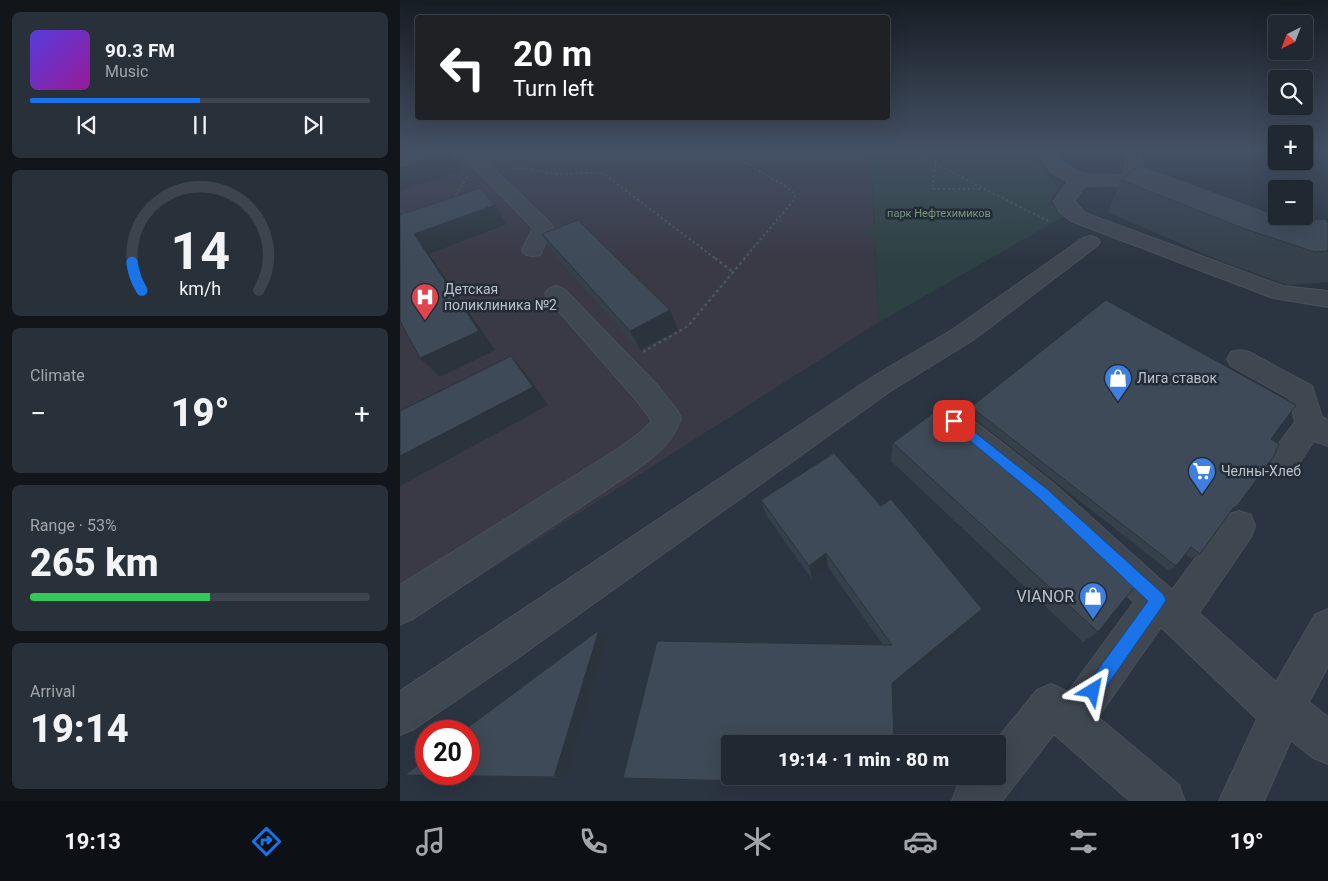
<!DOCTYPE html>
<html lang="en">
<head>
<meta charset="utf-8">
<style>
  :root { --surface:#202831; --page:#283039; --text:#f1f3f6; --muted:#a2a6ab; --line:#3d444d; --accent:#1a73e8 }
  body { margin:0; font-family:Roboto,sans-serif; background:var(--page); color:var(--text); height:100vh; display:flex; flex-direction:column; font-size:19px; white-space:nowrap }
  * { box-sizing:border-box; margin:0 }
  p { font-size:16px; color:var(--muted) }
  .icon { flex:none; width:28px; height:28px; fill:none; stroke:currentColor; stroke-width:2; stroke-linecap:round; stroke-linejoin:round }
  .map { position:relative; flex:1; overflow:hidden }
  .drawer { display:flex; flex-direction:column; gap:12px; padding:12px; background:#12161b; width:400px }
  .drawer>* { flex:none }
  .hud { position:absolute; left:15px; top:15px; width:475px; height:105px; border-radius:5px; box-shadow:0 5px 20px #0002,0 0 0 1px var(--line); background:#202124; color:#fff; overflow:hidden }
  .needle { width:32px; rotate:222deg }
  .tools { position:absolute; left:868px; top:15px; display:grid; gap:10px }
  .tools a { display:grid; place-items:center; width:45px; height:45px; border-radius:5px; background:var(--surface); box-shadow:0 5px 20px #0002,0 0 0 1px var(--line); font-size:25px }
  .speed { position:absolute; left:15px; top:720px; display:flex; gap:10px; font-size:25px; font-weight:700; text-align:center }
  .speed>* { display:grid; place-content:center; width:65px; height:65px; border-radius:50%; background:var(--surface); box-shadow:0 5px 20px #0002,0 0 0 1px var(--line); line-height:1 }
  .speed .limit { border:8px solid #d22; background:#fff; color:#111 }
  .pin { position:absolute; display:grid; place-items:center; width:42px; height:42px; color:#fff; margin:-21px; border-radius:10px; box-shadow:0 2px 8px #0006 }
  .me { position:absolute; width:55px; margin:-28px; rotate:35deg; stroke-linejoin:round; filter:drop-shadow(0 0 4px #0008) }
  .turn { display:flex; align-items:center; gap:18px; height:105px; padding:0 15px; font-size:22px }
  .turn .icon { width:65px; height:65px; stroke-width:2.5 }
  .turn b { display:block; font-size:35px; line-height:42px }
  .big { font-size:38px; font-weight:800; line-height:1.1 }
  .drawer .card { flex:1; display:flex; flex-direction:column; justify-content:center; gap:8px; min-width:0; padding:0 18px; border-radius:8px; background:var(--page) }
  .drawer .dial { align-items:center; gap:0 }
  .dial svg { height:130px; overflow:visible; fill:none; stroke:var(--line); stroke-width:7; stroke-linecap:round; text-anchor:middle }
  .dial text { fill:var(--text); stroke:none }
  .song { display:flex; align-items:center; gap:15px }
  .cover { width:60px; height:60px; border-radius:8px; background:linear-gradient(135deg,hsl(250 70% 55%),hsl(300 70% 35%)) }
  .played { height:5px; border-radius:2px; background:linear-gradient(90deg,var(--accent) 50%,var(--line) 50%) }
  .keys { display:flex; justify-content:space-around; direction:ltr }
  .heat { display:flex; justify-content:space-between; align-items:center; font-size:28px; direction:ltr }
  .charge { height:8px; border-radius:4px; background:linear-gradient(90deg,#34c759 53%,var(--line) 0) }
  .trip { position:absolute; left:321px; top:735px; width:285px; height:50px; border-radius:5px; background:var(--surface); box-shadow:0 5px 20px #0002,0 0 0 1px var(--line); font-weight:800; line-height:50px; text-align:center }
  .tab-bar { display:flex; height:80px; justify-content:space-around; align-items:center; background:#0d1014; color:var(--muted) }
  .tab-bar .icon { width:35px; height:35px }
  .tab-bar .current { color:var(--accent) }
  .tab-bar b { font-size:22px; color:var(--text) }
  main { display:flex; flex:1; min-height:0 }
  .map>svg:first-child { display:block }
  .medical { fill:#3a3946 }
  .green { fill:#2d4142 }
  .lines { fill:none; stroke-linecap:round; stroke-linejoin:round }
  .minor-casing { stroke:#49505b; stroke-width:2 }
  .path-far1 { stroke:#46595a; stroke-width:2; stroke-dasharray:2.5 2.5; stroke-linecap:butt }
  .path { stroke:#46595a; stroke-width:2.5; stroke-dasharray:3 3; stroke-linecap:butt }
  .minor { fill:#3f4751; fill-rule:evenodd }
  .wall { fill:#35404b }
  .shaded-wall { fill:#2b343d }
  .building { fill:#3e4a57; stroke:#2b343d }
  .route { fill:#1a73e8; stroke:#114b97 }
  .labels { text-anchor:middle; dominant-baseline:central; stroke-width:5; stroke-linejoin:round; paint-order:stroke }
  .far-park-label { font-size:11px; fill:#76997d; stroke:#232c37 }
  .poi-label { font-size:14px; fill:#bcc2cb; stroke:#232c37; text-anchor:start }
  .near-poi-label { font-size:16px; fill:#bcc2cb; stroke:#232c37; text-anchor:end }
</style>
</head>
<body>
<main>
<section class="drawer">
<div class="card">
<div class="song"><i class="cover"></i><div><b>90.3 FM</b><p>Music</p></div></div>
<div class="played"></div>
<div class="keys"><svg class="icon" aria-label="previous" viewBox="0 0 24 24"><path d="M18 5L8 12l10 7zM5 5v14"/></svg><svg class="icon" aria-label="pause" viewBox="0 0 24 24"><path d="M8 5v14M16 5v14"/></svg><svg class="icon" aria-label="next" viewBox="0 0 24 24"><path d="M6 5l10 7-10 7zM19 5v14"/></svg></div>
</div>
<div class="card dial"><svg viewBox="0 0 100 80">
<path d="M14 69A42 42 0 1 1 86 69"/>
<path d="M14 69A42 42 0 0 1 8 52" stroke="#1a73e8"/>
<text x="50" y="56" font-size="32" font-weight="700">14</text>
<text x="50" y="72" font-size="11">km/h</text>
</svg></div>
<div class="card"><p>Climate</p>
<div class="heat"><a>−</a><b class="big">19°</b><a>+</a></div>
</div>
<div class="card"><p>Range · 53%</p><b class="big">265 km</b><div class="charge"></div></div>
<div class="card"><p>Arrival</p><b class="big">19:14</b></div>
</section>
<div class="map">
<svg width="928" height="801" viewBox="0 0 928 801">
  <rect width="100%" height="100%" fill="#2b3541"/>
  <!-- medical -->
  <path class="medical" d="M0,150h470l9,172 -479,305z"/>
  <!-- green -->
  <path class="green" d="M470,150h159l29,38 -10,15 20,11 -189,108 -4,-82 -12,-9 12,-6z"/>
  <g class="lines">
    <!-- minor casing -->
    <g class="minor-casing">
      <path id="minor" d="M57,150h17l76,73 3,4 -13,28 -7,1 -7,-1 -4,-5 11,-22z
        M635,150h17c23,29 36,25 71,25 4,-9 3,-16 -3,-25h17c8,9 7,18 2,29l24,9 2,4 -2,4c-15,4 -25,-8 -38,-10 -13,-1 -27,0 -40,0l-11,15 11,12 198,73 45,5v16l-55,-9 -202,-77 -11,-9 -6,-11 14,-19 -17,-10z
        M690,236l7,2 3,4 -3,4 -124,94 -84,52 -370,265 -105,72 -14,6v-44l471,-313 84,-50 128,-90z
        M156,286l8,3 94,97 19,24 4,8c-8,23 -22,35 -41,49l-227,152 -13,5v-39l218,-136 23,-17 11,-11 -14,-19 -90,-103 -3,-5 3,-5z
        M840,350l9,2 63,34 10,31 6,3v26l-14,-5 -21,31 -11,4 -11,-4 -4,-9 4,-9 24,-32 -5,-23 -59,-33 -4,-7 4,-7z
        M554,409l10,4 90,71 118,106 55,-75 12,-4 12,4 4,11 -4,11 -52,76 77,69 39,-67 13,-6v57l-19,36 19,15v47l-15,-6 -22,-18 -27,61h-45l38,-82 -96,-92 -63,90 81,68 6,16h-55l-76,-67 -52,67h-50l6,-16 8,-9h32v-32h-5l44,-54 14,-6 17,8 66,-90 -102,-98 -88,-75 -4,-8 4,-8z"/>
    </g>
    <!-- path-far1 -->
    <path class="path-far1" d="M324,150l63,37 8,7 -1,6 -50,59
      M508,150l142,72
      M537,150l-5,39h50
      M111,169c17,-4 30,4 46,5 16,1 31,-3 47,0l112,85
      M53,200l14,-23"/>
    <!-- path -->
    <path class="path" d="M315,258l18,14
      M243,352l45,-26 57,-68"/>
    <!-- minor -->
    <use href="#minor" class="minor"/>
  </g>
  <!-- wall -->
  <path class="wall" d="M672,150h30v1l-28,2z
    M721,180l174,42h33v60l-40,3 -65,-23 -115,-50z
    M142,234l128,76 8,20 -38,20 -87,-96z
    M571,407l300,32 -39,71 -32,44 -8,5 -7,-5 -9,12 -7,5 -200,-157z
    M493,443l205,189 -15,10 -192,-181z
    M361,500l214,120 -83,68 3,97 -2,1 -253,-7 -17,-1 260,-133 -55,-78 -16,12 -46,-64z
    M208,635l-42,143 -161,-3z"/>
  <!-- shaded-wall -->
  <path class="shaded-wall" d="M51,152l12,18 -63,21v-23z
    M95,205l12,19 -78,30 66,96 -55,27 -20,-19 -20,-147 15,23z
    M270,310l8,20 -38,20 -10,-19z
    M111,356l16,19 21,30 -148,81v-30z
    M426,553l2,14 -16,12 -3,-13z
    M582,609l-7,11 -85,70 2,-7z
    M199,630l9,5 -42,143 -12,-1z"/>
  <!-- building -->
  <path class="building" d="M0,150h49l2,2 -51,16z
    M740,165l136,50v1h3l16,6 30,-3 3,3v29l-13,1 -70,-23 -124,-49z
    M80,188l15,17 -81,29 65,97 -59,27 -20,-37v-106z
    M178,220l92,90 -40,21 -88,-97z
    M706,300l190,105 -25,34 8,5 -5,12 -37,50 -4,2 -33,46 -9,-7 -15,19 -205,-159z
    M111,356l22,31 -133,69v-45z
    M537,410l157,129 45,42 -41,51 -205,-189z
    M434,453l47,53 10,-7 91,110 -90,74 2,61h-164v32h164l1,9 -272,-7 34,-137 235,4 -66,-92 -17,13 -48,-66z
    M199,630l-45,147 -149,-2 21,-16v15h43v-43h-6z"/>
  <!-- sky -->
  <linearGradient id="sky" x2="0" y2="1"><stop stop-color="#181d24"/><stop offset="0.57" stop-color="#445165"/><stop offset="1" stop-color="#445165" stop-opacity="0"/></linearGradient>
  <rect width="928" height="262" fill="url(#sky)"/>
  <!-- route -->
  <path class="route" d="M554,416l94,74 115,104 3,6 -3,5 -64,92 -6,2 -6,-2 -2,-6 2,-6 61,-84 -109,-103 -89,-74 -2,-3 2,-4z"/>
  <!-- icons -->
  <defs>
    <g id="hospital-pin" transform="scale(1.4375)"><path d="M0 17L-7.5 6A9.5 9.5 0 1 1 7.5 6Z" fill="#e0444e" stroke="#232c37"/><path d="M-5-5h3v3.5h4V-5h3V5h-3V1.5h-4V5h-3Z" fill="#fff"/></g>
    <g id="shop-pin" transform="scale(1.4375)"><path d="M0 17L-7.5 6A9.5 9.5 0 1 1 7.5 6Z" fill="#3f7fe0" stroke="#232c37"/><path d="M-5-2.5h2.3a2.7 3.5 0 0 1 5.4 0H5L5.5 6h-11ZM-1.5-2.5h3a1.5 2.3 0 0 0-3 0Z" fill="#fff"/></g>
    <g id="supermarket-pin" transform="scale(1.4375)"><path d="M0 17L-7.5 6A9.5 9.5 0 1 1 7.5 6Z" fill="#3f7fe0" stroke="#232c37"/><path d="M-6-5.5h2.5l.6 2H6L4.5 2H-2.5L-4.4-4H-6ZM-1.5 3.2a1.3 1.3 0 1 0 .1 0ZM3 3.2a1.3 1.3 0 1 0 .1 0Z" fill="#fff"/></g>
  </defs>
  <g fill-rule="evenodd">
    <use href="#hospital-pin" x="25" y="297"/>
    <use href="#shop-pin" x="718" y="378"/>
    <use href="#supermarket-pin" x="802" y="471"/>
    <use href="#shop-pin" x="693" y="596"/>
  </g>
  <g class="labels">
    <!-- far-park labels -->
    <g class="far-park-label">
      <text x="539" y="213">парк Нефтехимиков</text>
    </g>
    <!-- poi labels -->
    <g class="poi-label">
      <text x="44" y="289">Детская<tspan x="44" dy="16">поликлиника №2</tspan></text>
      <text x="737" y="378">Лига ставок</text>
      <text x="821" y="471">Челны-Хлеб</text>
    </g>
    <!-- near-poi labels -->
    <g class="near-poi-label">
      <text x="674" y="596">VIANOR</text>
    </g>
  </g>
</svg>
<div class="tools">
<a><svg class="needle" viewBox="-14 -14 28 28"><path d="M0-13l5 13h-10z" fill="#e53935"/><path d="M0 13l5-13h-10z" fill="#a2a6ab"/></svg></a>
<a><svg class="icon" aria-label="search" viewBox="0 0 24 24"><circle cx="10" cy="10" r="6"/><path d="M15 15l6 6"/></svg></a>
<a>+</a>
<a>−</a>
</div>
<div class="speed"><div class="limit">20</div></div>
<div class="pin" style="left:554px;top:421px;background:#d93025"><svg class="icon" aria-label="arrive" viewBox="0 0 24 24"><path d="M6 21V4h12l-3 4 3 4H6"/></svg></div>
<svg class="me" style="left:693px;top:691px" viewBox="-20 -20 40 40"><path d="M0-17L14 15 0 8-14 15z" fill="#1a73e8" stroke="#fff" stroke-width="4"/></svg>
<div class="trip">19:14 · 1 min · 80 m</div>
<div class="hud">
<div class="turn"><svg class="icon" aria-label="left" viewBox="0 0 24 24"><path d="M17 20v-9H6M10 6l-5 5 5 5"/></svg><div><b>20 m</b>Turn left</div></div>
</div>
</div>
</main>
<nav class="tab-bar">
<b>19:13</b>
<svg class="icon current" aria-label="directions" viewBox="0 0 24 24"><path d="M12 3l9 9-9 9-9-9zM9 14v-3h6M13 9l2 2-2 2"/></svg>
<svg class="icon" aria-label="music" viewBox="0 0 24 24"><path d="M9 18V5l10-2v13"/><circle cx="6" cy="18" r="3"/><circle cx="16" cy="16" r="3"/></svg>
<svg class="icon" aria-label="phone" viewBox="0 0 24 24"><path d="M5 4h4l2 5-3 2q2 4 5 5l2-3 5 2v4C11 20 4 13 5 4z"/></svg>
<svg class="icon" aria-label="climate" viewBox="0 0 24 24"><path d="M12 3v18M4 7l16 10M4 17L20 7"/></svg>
<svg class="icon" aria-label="car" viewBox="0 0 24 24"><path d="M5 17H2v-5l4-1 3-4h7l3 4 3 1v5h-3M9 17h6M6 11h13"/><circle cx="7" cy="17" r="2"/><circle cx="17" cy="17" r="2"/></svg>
<svg class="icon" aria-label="filters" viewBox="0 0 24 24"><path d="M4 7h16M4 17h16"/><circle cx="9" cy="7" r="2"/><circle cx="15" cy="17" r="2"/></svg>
<b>19°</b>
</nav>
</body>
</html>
